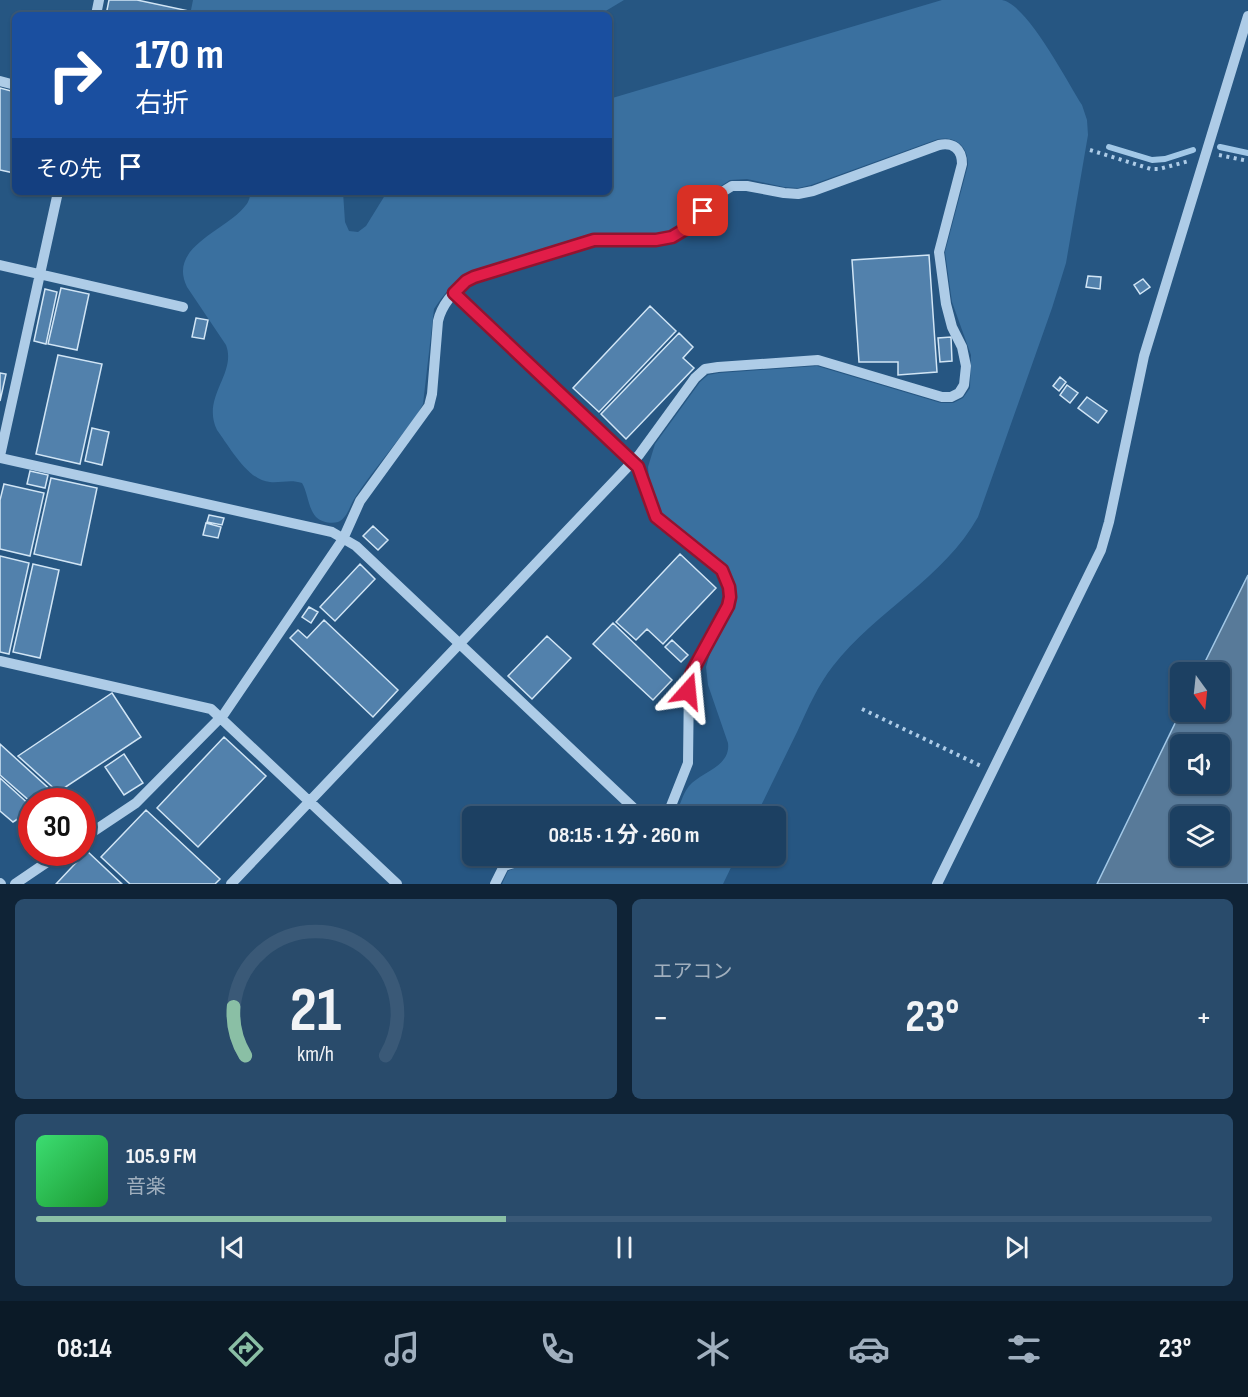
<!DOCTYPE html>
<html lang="ja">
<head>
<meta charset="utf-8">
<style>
  :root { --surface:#1c4062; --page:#294b6b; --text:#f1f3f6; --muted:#a0afbe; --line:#3a5977; --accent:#8abfa5 }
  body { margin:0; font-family:"Sofia Sans Condensed","Noto Sans JP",sans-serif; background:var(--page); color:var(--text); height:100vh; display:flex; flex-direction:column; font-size:22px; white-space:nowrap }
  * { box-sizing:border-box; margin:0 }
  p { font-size:20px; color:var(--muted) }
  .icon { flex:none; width:33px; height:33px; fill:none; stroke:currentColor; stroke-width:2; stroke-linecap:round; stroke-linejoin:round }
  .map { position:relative; height:884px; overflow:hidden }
  .side { display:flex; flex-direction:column; gap:15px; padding:15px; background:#0f2336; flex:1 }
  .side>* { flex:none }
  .guide { position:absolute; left:12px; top:12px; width:600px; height:183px; border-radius:9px; box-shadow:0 2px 4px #0004,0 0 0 2px var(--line); background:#1a4fa0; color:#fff; overflow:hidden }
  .needle { width:39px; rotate:165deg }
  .tools { position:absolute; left:1170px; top:662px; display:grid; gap:12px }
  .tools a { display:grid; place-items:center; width:60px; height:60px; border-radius:9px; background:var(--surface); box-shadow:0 2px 4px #0004,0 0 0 2px var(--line); font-size:30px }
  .speed { position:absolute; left:18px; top:788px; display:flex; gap:12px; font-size:30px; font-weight:700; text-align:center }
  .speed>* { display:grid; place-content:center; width:78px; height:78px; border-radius:50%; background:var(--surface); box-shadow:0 2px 4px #0004,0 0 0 2px var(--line); line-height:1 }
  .speed .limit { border:9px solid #d22; background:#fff; color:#111 }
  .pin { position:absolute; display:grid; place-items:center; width:51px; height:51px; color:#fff; margin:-26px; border-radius:12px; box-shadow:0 3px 9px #0006 }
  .me { position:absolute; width:66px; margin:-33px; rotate:18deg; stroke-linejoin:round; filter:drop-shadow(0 0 4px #0008) }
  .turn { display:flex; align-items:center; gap:21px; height:126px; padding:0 24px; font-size:27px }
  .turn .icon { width:78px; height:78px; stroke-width:2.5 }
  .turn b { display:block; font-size:42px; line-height:51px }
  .then { display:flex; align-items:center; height:57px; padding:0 24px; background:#0003; gap:12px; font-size:22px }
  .big { font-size:45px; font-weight:700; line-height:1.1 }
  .side .card { flex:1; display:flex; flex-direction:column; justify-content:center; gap:9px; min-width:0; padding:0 21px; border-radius:9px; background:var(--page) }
  .side .dial { align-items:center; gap:0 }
  .dial svg { height:156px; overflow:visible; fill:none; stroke:var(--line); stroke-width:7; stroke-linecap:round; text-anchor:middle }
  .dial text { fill:var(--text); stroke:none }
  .song { display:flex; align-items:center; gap:18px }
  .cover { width:72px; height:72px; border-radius:9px; background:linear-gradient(135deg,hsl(140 70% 55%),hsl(130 70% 35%)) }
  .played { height:6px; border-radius:3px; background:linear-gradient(90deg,var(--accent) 40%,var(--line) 40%) }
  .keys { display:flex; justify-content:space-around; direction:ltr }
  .heat { display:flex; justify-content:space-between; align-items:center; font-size:33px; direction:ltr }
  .side .tiles { flex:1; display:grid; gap:15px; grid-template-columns:1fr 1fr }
  .card:last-child { grid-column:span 2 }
  .trip { position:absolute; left:462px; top:806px; width:324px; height:60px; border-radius:9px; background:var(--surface); box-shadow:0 2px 4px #0004,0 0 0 2px var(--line); font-weight:700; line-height:60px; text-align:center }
  .dock { display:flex; height:96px; justify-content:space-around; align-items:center; background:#0b1a27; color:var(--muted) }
  .dock .icon { width:42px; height:42px }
  .dock .current { color:var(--accent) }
  .dock b { font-size:27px; color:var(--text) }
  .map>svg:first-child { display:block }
  .green { fill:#3a709f }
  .water { fill:#587a99; stroke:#a2c8e7; stroke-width:1.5; fill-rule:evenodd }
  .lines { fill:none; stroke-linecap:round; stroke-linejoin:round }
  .stream { stroke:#a2c8e7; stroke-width:6 }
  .building { fill:#5281ac; stroke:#d1e5f5; stroke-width:1.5 }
  .path { stroke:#aecce7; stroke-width:4; stroke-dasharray:3 4.5; stroke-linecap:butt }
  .minor { stroke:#aecce7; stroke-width:10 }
  .route-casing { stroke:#92132f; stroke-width:15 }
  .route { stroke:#e11d48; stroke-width:10 }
</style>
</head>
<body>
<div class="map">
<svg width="1248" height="884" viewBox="0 0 1248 884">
  <rect width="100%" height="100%" fill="#265682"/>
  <!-- green -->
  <path class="green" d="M193,0h431l-25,15h-409z
    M942,0c19,0 43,0 60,0 25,4 66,83 80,105l5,15 1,15 -22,128 -14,45 -74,209c-34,61 -102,94 -145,149 -15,19 -25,42 -35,64 -14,29 -28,57 -42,86h-81c5,-10 7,-21 14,-30 13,-15 42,-19 39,-43l-20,-58 -2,-18 5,-17 22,-42 3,-11 -1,-11 -8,-20 -66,-52 -12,-35 -1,-12 7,-23 45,-62 8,-7 11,-2 98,-7 124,37h12l10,-5 7,-10 1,-33 -19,-53 -7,-50 23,-87c0,-19 -12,-29 -30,-26l-127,46 -13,3 -14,-1 -37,-8 -17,1 -15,10 -32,33 -13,8 -15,3 -62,-1 -121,38c-17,9 -28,23 -38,38l-11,95 -6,11c-20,27 -42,53 -61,81 -6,8 -8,22 -18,26 -7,2 -17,0 -22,-5 -8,-9 -8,-24 -14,-34 -11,-4 -21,0 -32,-1 -22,-1 -41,-36 -53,-52 -16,-33 20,-56 9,-85l-39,-58c-20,-41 40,-56 59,-82 3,-3 4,-9 5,-13h92l2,30 4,9 9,1 8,-6 21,-34h222v-93z
    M565,855h172l-14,29h-221l6,-13 7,-3z"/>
  <!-- water -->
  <path class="water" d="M1248,575v309h-151l84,-173h39v-39h-20zM1180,744h40v39h-40zM1180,816h40v39h-40z"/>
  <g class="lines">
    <!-- stream -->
    <path class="stream" d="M1109,147l43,13 13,-1 28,-9
      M1220,147l28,6"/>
  </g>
  <!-- building -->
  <path class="building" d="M109,0h28l52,11 -1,4h-82z
    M0,88l15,4 -1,81 -14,-3z
    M929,255l8,117 -39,3v-13h-39l-7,-102z
    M1088,276l13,1 -1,12 -14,-2z
    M1143,279l7,8 -10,7 -6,-9z
    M61,288l28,6 -12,56 -29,-6z
    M45,289l12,3 -11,52 -12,-3z
    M650,306l26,25 -77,81 -26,-24z
    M196,318l12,2 -4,19 -12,-2z
    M679,333l14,14 -10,11 11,10 -68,71 -25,-25z
    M951,337l1,24 -12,1 -2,-24z
    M58,355l44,9 -22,100 -44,-10z
    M0,373l6,1 -6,27z
    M1060,377l6,5 -7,9 -6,-5z
    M1067,385l11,8 -8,10 -10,-8z
    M1087,397l20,14 -9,12 -20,-15z
    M92,428l17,4 -7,33 -17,-4z
    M30,471l18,4 -3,13 -18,-4z
    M51,478l46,10 -16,77 -47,-11z
    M4,484l40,9 -14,63 -30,-7v-49z
    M209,515l15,3 -2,7 -15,-3z
    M206,523l15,4 -3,11 -15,-3z
    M373,526l15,14 -10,10 -15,-14z
    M680,554l36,34 -53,56 -16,-15 -11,11 -20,-18z
    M0,556l29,7 -20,91 -9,-2z
    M33,564l26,6 -19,88 -27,-6z
    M360,564l15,15 -40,42 -15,-14z
    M309,607l9,5 -7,11 -9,-6z
    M324,620l74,70 -25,27 -83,-79 8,-8 9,8z
    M613,623l59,57 -19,20 -60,-56z
    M547,636l24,22 -39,41 -24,-23z
    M672,640l16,15 -7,7 -16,-15z
    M112,693l29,44 -83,55 -40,-36z
    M224,737l42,39 -68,71 -41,-39z
    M0,744l55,50 -10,7h-13v2l-32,-28z
    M124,754l19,29 -19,12 -19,-28z
    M0,778l32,29v3l-19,12 -13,-11z
    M146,810l74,69 -5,5h-85l-29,-27z
    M87,851l35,33h-66z"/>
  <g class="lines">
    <!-- path -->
    <path class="path" d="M1090,150l61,19h8l30,-8
      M1219,155l29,6
      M862,709l119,57"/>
    <!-- minor -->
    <path class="minor" d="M96,15l3,-15
      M0,81l15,4
      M0,265l183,42
      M454,293l184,174 14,42 10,15 54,40c11,11 15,26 11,42l-38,74 -1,83 -21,53
      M0,456l58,-264
      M0,458l332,74 24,14 286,270
      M0,661l211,48 186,175
      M82,839l54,-36 88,-89 119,-175 17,-38 69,-95 3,-12 6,-73c4,-17 15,-28 28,-40l128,-41h61l17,-3 14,-9 33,-34 13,-8h15l37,7 14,1 15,-3 126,-46c14,-3 23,4 23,19l-23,88 7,52 6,23 10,20 4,19 -2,19 -5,8 -8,4h-9l-124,-37 -100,7 -13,2 -10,9 -56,77 -408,429
      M0,883l1,1
      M15,884l47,-32
      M495,884l9,-18 37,-11
      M937,884l164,-334 8,-28 35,-166 104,-340"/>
  </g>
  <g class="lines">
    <!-- route casing -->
    <g class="route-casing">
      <path id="route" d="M688,691l1,-11 4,-10 35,-64 2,-9 -1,-10 -7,-17 -66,-53 -18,-50 -184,-174 12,-12 8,-4 120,-37h62l16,-3 15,-9 16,-17"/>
    </g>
    <!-- route -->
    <use href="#route" class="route"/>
  </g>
</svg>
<div class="tools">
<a><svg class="needle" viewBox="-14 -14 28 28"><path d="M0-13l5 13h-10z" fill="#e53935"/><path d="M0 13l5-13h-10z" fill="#a0afbe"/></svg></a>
<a><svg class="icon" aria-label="sound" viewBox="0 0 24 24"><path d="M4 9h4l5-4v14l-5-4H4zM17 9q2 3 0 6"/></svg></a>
<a><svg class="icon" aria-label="layers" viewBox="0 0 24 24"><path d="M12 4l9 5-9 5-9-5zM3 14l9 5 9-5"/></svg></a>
</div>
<div class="speed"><div class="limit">30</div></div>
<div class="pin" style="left:703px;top:211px;background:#d93025"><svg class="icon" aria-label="arrive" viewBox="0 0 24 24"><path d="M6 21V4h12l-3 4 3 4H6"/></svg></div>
<svg class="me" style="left:688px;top:691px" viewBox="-20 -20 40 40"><path d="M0-17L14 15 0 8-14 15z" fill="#e11d48" stroke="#fff" stroke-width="4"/></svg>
<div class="trip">08:15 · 1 分 · 260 m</div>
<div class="guide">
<div class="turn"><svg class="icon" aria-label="right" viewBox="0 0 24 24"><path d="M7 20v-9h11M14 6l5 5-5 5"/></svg><div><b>170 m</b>右折</div></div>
<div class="then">その先<svg class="icon" aria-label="arrive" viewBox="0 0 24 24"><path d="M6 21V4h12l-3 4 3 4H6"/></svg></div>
</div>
</div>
<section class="side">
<div class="tiles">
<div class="card dial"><svg viewBox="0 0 100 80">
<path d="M14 69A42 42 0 1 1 86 69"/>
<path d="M14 69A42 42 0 0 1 8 44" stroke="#8abfa5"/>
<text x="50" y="56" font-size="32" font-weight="700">21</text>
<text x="50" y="72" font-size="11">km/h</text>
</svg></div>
<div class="card"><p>エアコン</p>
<div class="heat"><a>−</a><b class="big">23°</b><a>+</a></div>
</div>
<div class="card">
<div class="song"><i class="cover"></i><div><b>105.9 FM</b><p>音楽</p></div></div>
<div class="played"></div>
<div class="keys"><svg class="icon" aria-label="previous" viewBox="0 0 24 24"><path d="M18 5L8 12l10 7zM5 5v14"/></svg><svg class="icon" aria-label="pause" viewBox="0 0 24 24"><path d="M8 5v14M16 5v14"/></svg><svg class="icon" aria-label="next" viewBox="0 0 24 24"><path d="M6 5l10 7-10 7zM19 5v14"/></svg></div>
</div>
</div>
</section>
<nav class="dock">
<b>08:14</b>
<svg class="icon current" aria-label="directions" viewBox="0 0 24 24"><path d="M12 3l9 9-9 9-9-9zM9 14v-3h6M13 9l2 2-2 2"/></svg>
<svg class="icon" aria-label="music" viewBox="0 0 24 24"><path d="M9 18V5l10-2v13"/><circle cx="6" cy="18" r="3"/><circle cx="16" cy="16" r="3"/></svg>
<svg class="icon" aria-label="phone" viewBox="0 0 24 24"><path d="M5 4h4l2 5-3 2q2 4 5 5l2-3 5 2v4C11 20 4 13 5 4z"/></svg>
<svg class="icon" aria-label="climate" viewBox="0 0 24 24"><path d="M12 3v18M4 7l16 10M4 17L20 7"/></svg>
<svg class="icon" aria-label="car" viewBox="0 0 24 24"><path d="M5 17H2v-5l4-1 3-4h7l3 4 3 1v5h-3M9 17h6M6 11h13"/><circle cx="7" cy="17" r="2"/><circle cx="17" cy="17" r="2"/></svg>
<svg class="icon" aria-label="filters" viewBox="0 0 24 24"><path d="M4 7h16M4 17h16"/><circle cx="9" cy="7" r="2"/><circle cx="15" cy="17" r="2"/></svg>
<b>23°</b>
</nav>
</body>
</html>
